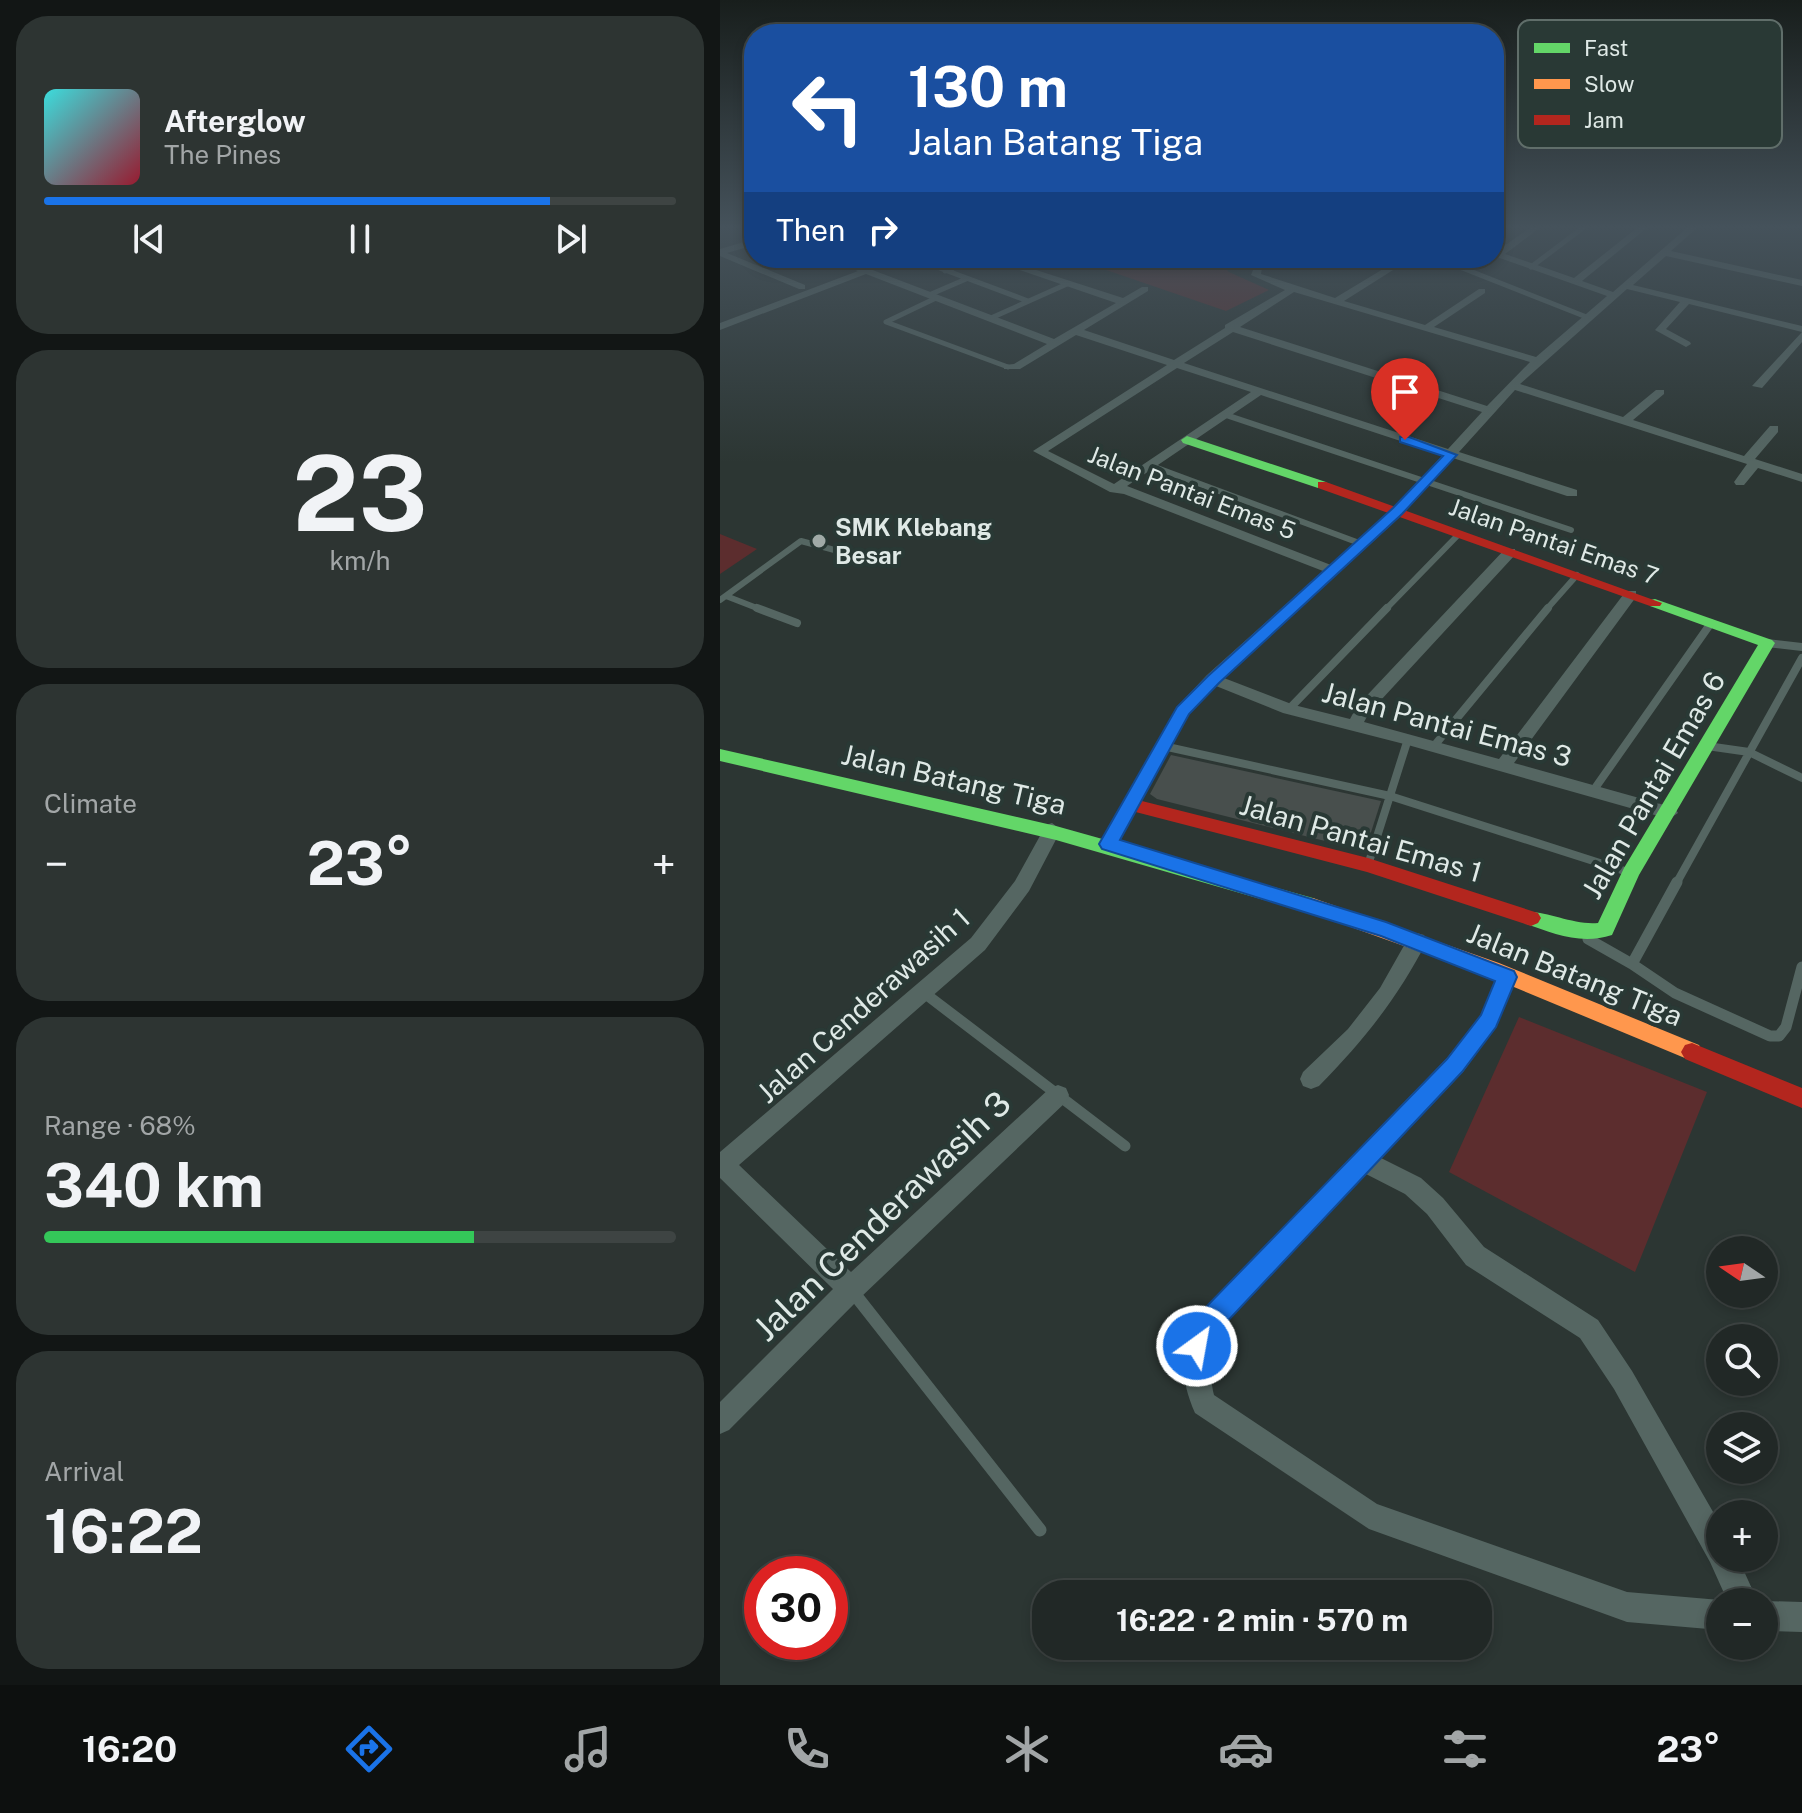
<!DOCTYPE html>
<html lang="en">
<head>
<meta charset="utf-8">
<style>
  :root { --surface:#212826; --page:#2d3432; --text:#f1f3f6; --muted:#a2a6a7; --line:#3e4443; --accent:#1a73e8 }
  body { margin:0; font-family:"Public Sans",sans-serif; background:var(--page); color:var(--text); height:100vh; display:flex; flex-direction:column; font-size:30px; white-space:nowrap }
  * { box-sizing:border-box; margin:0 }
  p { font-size:26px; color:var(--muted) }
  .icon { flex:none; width:44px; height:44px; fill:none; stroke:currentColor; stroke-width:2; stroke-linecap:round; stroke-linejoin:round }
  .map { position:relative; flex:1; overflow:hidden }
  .drawer { display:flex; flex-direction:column; gap:16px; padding:16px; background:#121615; width:720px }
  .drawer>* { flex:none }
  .hud { position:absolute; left:24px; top:24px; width:760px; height:244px; border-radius:32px; box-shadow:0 4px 12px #0003,0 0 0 2px var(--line); background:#1a4fa0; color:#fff; overflow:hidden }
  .needle { width:52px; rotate:283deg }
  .controls { position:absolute; left:986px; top:1236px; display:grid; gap:16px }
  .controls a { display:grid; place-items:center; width:72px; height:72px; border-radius:50%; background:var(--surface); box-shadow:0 4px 12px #0003,0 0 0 2px var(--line); font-size:40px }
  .speed { position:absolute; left:24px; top:1556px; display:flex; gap:16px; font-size:40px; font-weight:700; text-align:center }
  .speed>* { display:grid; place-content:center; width:104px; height:104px; border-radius:50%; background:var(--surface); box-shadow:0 4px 12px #0003,0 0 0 2px var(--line); line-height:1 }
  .speed .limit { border:12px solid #d22; background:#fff; color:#111 }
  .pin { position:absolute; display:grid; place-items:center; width:68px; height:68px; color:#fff; margin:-82px -34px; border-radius:50% 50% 50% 0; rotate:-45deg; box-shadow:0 0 8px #0007 }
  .pin .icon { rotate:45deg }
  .me { position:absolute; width:88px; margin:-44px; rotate:32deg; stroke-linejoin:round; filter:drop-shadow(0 0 6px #0008) }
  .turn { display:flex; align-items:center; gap:28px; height:168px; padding:0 32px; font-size:36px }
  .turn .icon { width:104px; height:104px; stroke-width:2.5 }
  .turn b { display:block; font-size:56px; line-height:68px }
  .then { display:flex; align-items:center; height:76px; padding:0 32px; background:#0003; gap:16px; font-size:30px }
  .big { font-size:60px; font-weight:700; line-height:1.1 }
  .drawer .widget { flex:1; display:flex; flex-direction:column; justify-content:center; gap:12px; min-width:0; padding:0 28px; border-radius:32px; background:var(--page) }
  .drawer .dial { align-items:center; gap:0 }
  .dial b { font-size:104px; line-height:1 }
  .song { display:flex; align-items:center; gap:24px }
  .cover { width:96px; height:96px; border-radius:12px; background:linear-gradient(135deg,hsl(180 70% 55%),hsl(350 70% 35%)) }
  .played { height:8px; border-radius:4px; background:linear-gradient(90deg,var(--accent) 80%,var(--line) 80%) }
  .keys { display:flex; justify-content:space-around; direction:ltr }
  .heat { display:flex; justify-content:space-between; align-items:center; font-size:44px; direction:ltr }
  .charge { height:12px; border-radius:6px; background:linear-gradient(90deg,#34c759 68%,var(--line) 0) }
  .trip { position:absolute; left:312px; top:1580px; width:460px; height:80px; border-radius:32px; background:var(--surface); box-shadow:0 4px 12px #0003,0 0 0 2px var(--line); font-weight:700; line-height:80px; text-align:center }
  .menu { display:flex; height:128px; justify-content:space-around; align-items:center; background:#0d100f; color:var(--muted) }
  .menu .icon { width:56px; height:56px }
  .menu .on { color:var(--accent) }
  .menu b { font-size:36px; color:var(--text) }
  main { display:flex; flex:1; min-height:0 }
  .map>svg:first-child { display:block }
  .green { fill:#5c2d2e }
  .building { fill:#484f4d }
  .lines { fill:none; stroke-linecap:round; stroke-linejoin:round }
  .lane-far4 { stroke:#556662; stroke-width:5 }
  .lane-far3 { stroke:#556662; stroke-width:6 }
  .lane-far2 { stroke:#556662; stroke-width:8 }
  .lane-far1 { stroke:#556662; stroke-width:11 }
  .lane { stroke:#556662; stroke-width:13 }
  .street { fill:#556662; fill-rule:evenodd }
  .fast { fill:#63d668; fill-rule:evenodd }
  .slow { fill:#ff974d; fill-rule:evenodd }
  .jam { fill:#b3261e; fill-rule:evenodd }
  .route { fill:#1a73e8; stroke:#114b97; stroke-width:2 }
  .poi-dot { fill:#a0aaa7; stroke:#293935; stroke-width:3 }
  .labels { text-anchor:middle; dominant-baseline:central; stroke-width:8; stroke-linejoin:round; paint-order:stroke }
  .far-street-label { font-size:24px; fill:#dfe9e6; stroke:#293935 }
  .far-poi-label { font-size:24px; font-weight:bold; fill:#dfe9e6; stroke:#293935; text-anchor:start }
  .street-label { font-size:28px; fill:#dfe9e6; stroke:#293935 }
  .near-street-label { font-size:34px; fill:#dfe9e6; stroke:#293935 }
  .key { fill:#293935; stroke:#606e6a; stroke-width:2 }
  .key-label { font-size:22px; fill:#dfe9e6 }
</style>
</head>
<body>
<main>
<section class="drawer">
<div class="widget">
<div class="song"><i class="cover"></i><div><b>Afterglow</b><p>The Pines</p></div></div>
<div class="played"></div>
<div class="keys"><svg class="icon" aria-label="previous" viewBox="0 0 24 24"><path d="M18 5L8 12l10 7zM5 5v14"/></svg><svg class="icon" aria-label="pause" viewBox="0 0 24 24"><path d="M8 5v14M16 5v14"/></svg><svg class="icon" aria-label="next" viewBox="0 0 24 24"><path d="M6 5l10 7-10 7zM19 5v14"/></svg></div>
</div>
<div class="widget dial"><b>23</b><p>km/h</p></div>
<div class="widget"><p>Climate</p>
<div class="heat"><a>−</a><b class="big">23°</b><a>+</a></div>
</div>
<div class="widget"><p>Range · 68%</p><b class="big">340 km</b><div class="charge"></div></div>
<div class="widget"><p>Arrival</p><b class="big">16:22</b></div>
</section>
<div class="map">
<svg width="1082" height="1685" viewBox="0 0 1082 1685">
  <rect width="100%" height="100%" fill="#2c3633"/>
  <!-- green -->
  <path class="green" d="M351,258h143l15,14 40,18 -43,21z
    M0,534l37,15 -37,25z
    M799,1017l188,75 -72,180 -186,-100z"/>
  <!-- building -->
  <path class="building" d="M451,755l210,46 -16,50 -208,-52 -7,-5z"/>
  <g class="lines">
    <!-- lane-far4 -->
    <path class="lane-far4" d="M193,258l115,43
      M717,258l152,60
      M811,267l53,-40
      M225,271l35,-13
      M209,295l37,-16
      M216,298l-50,24 122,45
      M271,318l76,-34"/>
    <!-- lane-far3 -->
    <path class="lane-far3" d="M506,415l345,115
      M429,465l213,79
      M6,596l36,14
      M0,600l81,-59 78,21
      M665,610l74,-76
      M826,610l31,-35"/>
    <!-- lane-far2 -->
    <path class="lane-far2" d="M37,608l40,15
      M1047,643l35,4
      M569,709l98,-101
      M443,746l227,50 241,77
      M714,746l114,-138
      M987,746l42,6 53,26
      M873,791l118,-168
      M648,865l40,-126
      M956,884l126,-226"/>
    <!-- lane-far1 -->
    <path class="lane-far1" d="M868,939l44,25 45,-82
      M912,964l43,29 95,43h9l7,-9 16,-60
      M203,992l202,154"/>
    <!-- lane -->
    <path class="lane" d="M133,1292l187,238"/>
    <!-- street -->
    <path class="street" d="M29,227h5v4z
      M811,227h10l-36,27 69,24 64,-51h10l-66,54 31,11 75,-65h10l-27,24 131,29v6l-136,-30 -33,29 169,41v16l-40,46 -10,-2 50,-54 -113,-28 -23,25 24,13 1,2 -5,3 -31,-17 25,-28 -53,-13 -107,95 103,33 33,-27h8v4l-31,26 111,36 26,-30h8v6l-23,27 47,15v8l-44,-14 -14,17h-8l-2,-3 13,-18 -232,-74 -56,62 118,38v6h-10l-114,-38 -50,56 -179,164 70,27 56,14 7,-13 148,-157h10v6l-146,158 -5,9 135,37 127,-168h10v6l-122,166 161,45 3,5 -9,6 -261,-74 -125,-32 -67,-27 -27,28 -74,135h-12l-3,-5 77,-137 30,-32 116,-104 -199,-77 -14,-2 -77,-41 134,-86 -91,-30 -56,34h-16v-4l10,-1 33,-20 -181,-70 -146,56v-7l138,-52 -30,-13h13l213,81 62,-36 -131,-45h14l124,40 19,-11h6v4l-64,39 90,30 51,-32v-3l60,-35 -34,-15 4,-10 13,-7h12l-18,10 -1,6 74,24 63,-38 5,3 -2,2 -57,36 81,24 54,-36h6v4l-51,34 102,30 71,-61 -113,-40v-6l3,1zM574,292l236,70 -43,44 -247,-79zM513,332l249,80 -34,37 -264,-86zM457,368l74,24 -137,92 -66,-33zM541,395l182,60 -50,53 -62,57 -204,-79z
      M34,239v6l-27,8 78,32v4h-6l-79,-33v-7z
      M332,823l9,7 -32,61 -44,59 -246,215 112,107 199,-184 8,-3 8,3 3,7 -3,7 -206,196 -131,132 -9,4v-32l113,-113 -113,-111v-26l251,-214 44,-57 31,-56z
      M697,933l7,2 3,6c-30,58 -63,99 -108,145l-8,3 -8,-3 -3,-7 3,-7 45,-43 32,-41 30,-53z
      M787,969l7,2 3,6 -21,50 -33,45 -82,86 40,20 22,20 41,49 114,73 34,51 88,153v34h18l20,44h-30l-18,-40 -96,-173 -34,-51 -114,-73 -39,-51 -22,-20 -39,-20 -145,154 -13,33 5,30 1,4 163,109 250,88 93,8 4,2h-4v28l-93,-8 -258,-93 -174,-116c-18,-42 -13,-63 8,-103l244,-252 34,-42 19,-45z
      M1044,1601l38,1v30l-38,-1z"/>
    <!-- fast -->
    <path class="fast" d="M467,436l139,46 2,3 -10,3 -135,-45 -2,-3z
      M935,599l117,41 3,3 -136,232 -27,60c-31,10 -58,-1 -88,-12l-3,-5 3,-5c15,-5 50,13 74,10l26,-55 134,-223 -108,-39v-6z
      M0,749l336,77 257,72 7,3 2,5 -2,5 -7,3 -257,-74 -336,-79z"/>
    <!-- slow -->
    <path class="slow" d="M593,898l186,65 200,82 4,7 -4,7 -7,2 -207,-86 -179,-64 -2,-5 2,-5z"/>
    <!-- jam -->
    <path class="jam" d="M598,482h8l336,121 -2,3h-10l-332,-118z
      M410,798l238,60 170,55 3,5 -3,5 -7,3 -164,-54 -243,-63 -3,-5z
      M972,1043l110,45v20l-117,-49 -4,-7 4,-7z"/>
  </g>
  <!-- sky -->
  <linearGradient id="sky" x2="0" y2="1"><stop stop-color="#181e1c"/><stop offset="0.49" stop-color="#45525b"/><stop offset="1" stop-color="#45525b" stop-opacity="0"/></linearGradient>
  <rect width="1082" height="463" fill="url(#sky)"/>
  <!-- route -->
  <path class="route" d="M680,437h9l48,18 -55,59 -183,169 -30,31 -69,126 266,82 128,49 3,6 -21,50 -34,45 -241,256 -15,28 -9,3 -10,-3 -3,-10 19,-36 244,-251 34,-44 14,-34 -114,-45 -279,-87 -3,-5 78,-137 31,-31 185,-168 50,-52 -43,-14z"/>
  <!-- markers -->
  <circle class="poi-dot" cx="99" cy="541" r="8"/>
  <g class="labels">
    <!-- far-street labels -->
    <g class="far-street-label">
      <text transform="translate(472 492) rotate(21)">Jalan Pantai Emas 5</text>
      <text transform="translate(834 541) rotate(19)">Jalan Pantai Emas 7</text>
    </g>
    <!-- far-poi labels -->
    <g class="far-poi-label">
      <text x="115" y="527">SMK Klebang<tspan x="115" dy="28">Besar</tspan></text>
    </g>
    <!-- street labels -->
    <g class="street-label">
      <text transform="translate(727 724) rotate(15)">Jalan Pantai Emas 3</text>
      <text transform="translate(234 779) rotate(13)">Jalan Batang Tiga</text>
      <text transform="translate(933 785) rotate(-60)">Jalan Pantai Emas 6</text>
      <text transform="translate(641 838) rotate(16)">Jalan Pantai Emas 1</text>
      <text transform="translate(855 974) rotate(22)">Jalan Batang Tiga</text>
      <text transform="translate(143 1005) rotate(-42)">Jalan Cenderawasih 1</text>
    </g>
    <!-- near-street labels -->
    <g class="near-street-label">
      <text transform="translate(162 1216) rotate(-44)">Jalan Cenderawasih 3</text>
    </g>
  </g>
  <!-- legend -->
  <rect x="798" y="20" width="264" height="128" rx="12" class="key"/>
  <rect x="814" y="43" width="36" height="10" fill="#63d668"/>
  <rect x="814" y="79" width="36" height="10" fill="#ff974d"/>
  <rect x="814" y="115" width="36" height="10" fill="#b3261e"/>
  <g class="key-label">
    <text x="864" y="56">Fast</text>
    <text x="864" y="92">Slow</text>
    <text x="864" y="128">Jam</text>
  </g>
</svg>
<div class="controls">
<a><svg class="needle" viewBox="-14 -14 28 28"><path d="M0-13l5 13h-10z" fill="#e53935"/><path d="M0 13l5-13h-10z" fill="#a2a6a7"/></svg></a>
<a><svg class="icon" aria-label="search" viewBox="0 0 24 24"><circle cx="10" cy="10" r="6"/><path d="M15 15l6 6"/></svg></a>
<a><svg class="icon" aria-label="layers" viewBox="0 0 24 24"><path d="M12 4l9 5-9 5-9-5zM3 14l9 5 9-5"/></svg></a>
<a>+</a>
<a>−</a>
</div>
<div class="speed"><div class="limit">30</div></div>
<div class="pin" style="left:685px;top:440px;background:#d93025"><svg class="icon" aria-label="arrive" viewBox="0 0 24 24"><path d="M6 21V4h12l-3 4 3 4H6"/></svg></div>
<svg class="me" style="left:477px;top:1346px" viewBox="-20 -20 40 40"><circle r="17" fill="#1a73e8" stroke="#fff" stroke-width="3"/><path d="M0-11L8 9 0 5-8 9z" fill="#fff"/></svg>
<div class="trip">16:22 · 2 min · 570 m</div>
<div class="hud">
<div class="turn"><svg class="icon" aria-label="left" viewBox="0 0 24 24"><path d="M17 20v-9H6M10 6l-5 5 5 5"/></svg><div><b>130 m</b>Jalan Batang Tiga</div></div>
<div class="then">Then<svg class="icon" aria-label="right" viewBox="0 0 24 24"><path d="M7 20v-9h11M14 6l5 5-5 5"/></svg></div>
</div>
</div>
</main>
<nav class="menu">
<b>16:20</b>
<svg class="icon on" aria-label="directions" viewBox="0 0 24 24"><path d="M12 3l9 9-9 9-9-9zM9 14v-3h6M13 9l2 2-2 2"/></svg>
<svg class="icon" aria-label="music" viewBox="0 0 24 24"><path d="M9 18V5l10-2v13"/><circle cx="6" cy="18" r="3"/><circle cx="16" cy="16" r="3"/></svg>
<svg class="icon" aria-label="phone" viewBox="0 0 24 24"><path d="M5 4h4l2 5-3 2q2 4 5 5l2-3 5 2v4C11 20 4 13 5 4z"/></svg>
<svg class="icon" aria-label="climate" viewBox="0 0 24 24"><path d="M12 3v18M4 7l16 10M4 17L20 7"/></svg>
<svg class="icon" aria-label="car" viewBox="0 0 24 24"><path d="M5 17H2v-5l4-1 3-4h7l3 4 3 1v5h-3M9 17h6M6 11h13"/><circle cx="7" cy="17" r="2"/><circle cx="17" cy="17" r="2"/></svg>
<svg class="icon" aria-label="filters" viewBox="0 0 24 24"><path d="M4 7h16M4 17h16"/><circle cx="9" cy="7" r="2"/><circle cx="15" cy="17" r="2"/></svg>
<b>23°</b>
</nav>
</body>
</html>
